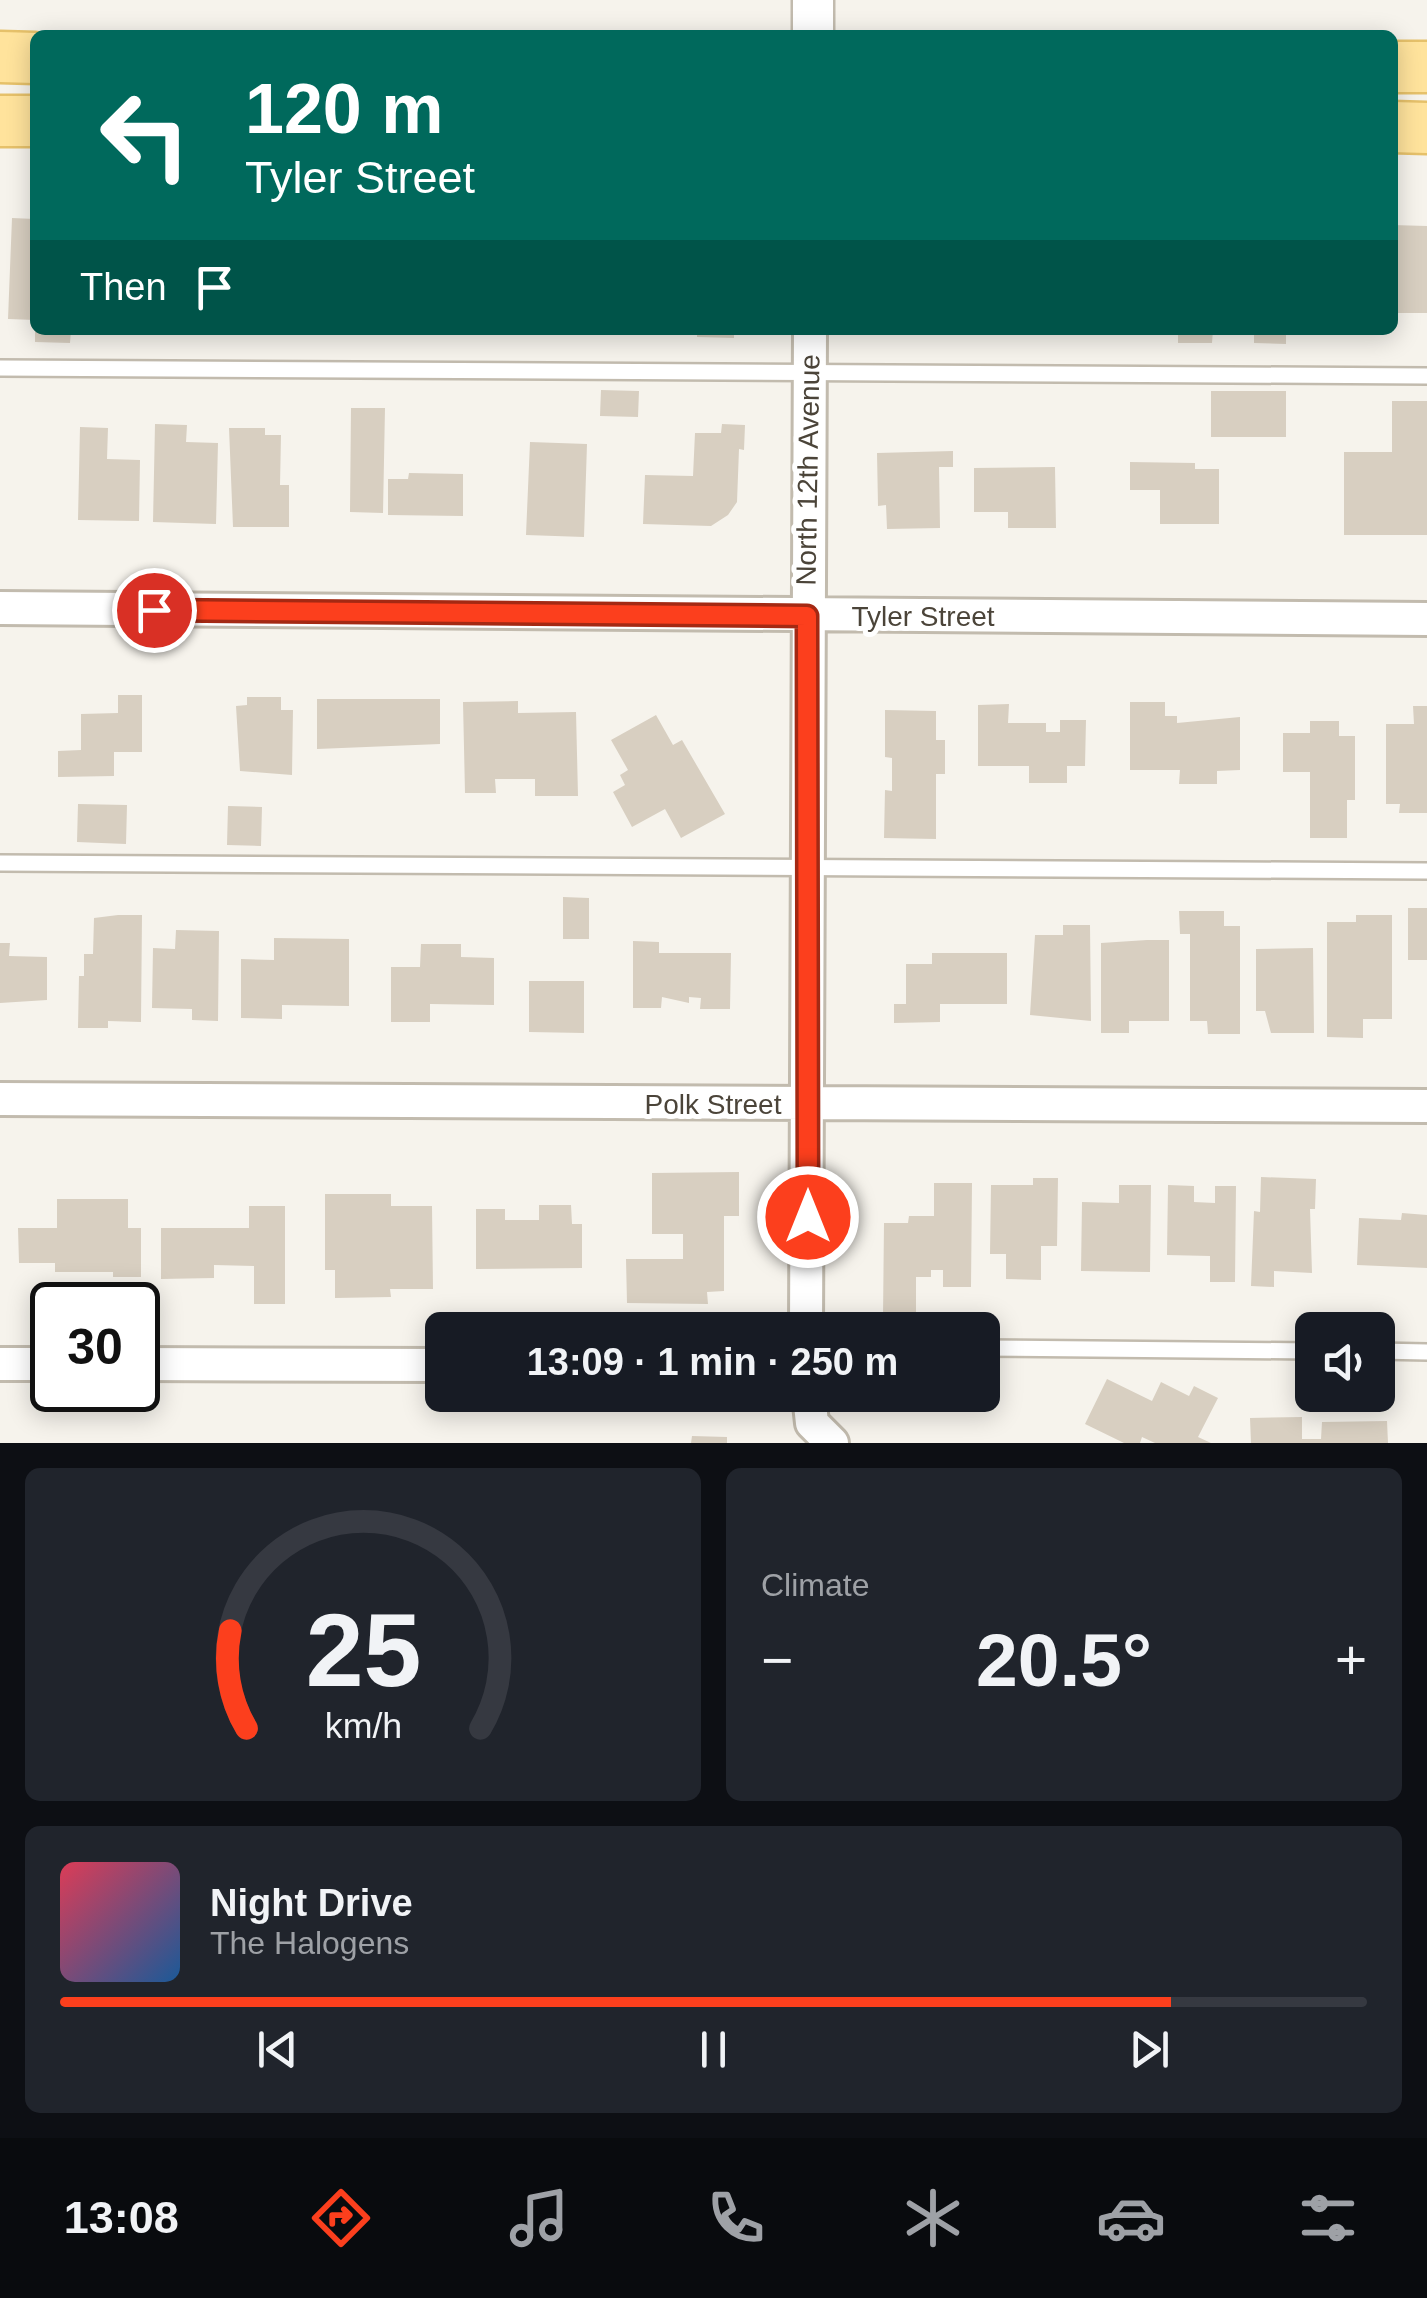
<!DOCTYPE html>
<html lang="en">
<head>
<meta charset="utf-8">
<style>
  :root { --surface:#171b24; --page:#20242c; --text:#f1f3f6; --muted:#9ea1a6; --line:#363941; --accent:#fc3f1d }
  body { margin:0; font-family:Helvetica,sans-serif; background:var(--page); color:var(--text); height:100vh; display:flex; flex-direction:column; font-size:38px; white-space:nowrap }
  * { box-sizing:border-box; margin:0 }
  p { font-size:32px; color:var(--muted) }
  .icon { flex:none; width:55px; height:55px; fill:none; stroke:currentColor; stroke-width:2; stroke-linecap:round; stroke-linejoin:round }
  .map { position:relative; height:1443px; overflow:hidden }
  .sheet { display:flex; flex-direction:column; gap:25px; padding:25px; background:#0d0f14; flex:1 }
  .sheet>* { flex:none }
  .banner { position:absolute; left:30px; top:30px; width:1368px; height:305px; border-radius:15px; box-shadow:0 5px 25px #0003; background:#00695c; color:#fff; overflow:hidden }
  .fabs { position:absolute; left:1295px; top:1312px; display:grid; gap:20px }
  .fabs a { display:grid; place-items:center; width:100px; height:100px; border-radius:15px; background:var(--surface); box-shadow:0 5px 25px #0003; font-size:50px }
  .speed { position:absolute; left:30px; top:1282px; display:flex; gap:20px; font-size:50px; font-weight:700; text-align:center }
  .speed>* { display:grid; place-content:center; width:130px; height:130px; border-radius:50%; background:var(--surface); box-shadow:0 5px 25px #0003; line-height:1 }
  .speed .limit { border:5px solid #111; border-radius:15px; background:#fff; color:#111 }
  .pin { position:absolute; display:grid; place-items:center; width:85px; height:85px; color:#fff; margin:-42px; border:5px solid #fff; border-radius:50%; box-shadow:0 2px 10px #0007 }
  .me { position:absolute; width:110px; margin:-55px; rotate:0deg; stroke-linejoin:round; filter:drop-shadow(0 0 8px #0008) }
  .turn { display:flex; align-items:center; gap:35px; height:210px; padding:0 50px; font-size:45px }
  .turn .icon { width:130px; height:130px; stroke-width:2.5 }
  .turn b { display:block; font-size:70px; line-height:85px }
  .then { display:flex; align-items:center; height:95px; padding:0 50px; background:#0003; gap:20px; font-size:38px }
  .big { font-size:75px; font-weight:800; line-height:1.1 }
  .sheet .card { flex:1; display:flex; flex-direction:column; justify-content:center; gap:15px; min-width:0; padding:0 35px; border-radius:15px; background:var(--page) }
  .sheet .dial { align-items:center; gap:0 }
  .dial svg { height:260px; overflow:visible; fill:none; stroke:var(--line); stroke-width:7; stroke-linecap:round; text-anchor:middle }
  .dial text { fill:var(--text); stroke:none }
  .song { display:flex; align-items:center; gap:30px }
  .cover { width:120px; height:120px; border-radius:15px; background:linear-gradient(135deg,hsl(350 70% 55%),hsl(210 70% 35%)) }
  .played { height:10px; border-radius:5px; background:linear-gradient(90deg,var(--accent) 85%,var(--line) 85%) }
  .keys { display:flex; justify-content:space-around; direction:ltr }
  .heat { display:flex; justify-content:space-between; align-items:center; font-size:55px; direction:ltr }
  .sheet .tiles { flex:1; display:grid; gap:25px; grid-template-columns:1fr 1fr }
  .card:last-child { grid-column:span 2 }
  .trip { position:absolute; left:425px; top:1312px; width:575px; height:100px; border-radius:15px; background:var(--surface); box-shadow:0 5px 25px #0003; font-weight:800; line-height:100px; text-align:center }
  .tabs { display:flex; height:160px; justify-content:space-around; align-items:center; background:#090b0e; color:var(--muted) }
  .tabs .icon { width:70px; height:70px }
  .tabs .current { color:var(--accent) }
  .tabs b { font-size:45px; color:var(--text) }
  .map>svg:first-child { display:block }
  .building { fill:#d8cfc1 }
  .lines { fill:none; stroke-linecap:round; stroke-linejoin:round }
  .service-casing { stroke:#c2bbae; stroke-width:20 }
  .minor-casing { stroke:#c2bbae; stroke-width:38 }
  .tertiary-casing { stroke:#c2bbae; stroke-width:45 }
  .primary-casing { stroke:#e6c16a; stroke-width:55 }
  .service { stroke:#fff; stroke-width:15 }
  .minor { stroke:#fff; stroke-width:32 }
  .tertiary { stroke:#fff; stroke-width:40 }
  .primary { stroke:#ffe39c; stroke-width:50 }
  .route-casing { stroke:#a42913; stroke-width:25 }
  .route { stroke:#fc3f1d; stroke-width:18 }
  .labels { text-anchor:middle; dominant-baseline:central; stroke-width:10; stroke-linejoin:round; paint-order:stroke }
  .street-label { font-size:28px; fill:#4b4439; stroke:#fff }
</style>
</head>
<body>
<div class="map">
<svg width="1427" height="1443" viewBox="0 0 1427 1443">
  <rect width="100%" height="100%" fill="#f6f3ec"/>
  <!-- building -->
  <path class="building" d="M12,218l23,1v101l-27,-1z
    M1392,225l35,1v87h-35z
    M35,330h36l-1,13 -35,-1z
    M697,330h37v8l-37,-1z
    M1178,330h35l-1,13h-34z
    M1254,330h32v14l-32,-1z
    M601,390l38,1 -1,26 -38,-1z
    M1211,391h75v46h-75z
    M1392,401h35v134h-83v-83h48z
    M351,408h34l-2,105 -33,-1z
    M155,424l32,1 -1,17 32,1 -2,81 -63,-2z
    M722,424l23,1 -1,25 -5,-1 -2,53 -9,13 -17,11 -68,-2 2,-49 48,1 2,-43h26z
    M80,427l28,1 -1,31 33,1 -1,61 -61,-1z
    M229,428h36v7h16l-1,50h9v42h-56z
    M530,442l57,2 -3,93 -58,-2z
    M953,451v16h-14l1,61 -53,1 -1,-24 -8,1 -1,-53z
    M1130,462l65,1v6h24v55h-59v-34h-30z
    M1055,467l1,61h-48v-16h-34v-44z
    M409,473l54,1v42l-75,-1v-36h20z
    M118,695h24v57h-28v24l-56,1v-26l23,-1v-36l37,-1z
    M247,697h34v13h12l-1,65 -52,-4 -4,-65 11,-1z
    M317,699h123v45l-123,5z
    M518,701v12l58,-1 2,84h-43v-17h-40l1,14h-31l-2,-91z
    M1130,702h35v14h12v7l63,-6v53l-23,1v13h-38l1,-14h-50z
    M1009,704l-1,19h38v9h14v-12h26l-1,46h-18v17h-38v-17h-51v-61z
    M1413,706h14v107h-28l1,-9h-14v-80h28z
    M885,710l51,1v29h9v34h-9v65l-52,-1 1,-48 7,1v-33l-7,-1z
    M656,715l17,30 9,-5 43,74 -44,24 -16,-29 -33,18 -19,-35 12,-7 -5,-10 8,-5 -17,-30z
    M1310,721h29v15h16v64h-8v38h-37v-66h-27v-39h27z
    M78,804l49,1 -1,39 -49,-2z
    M228,806l34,1 -1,39 -34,-1z
    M563,897l26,1v41h-26z
    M1408,908h19v52h-19z
    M1179,911h45v15h16v108h-32l-1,-13h-17v-87h-10z
    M118,915h24l-1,107 -33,-1v7h-30l1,-52h5v-22h9l1,-36z
    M1356,915h36v104h-29v19l-36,-1v-115h29z
    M1063,925h27l1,96 -61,-6 5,-80h28z
    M176,930l43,1 -1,90 -26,-1v-11l-40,-1 1,-60 22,1z
    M274,938l75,1v67l-67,-1v14l-41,-1v-59l33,1z
    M1147,940h22v81h-40v12h-28v-90z
    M633,941l26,1v11h72l-1,56h-30l1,-11 -12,-1v6l-27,-6 -1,11h-28z
    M0,943h10l-1,13 38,1v43l-47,3z
    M421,944h40v13l33,1v47l-64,-1v18h-39v-55h29z
    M1313,948l1,85h-43l-6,-22h-9v-62z
    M932,953h75v51h-67v18l-46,1v-19h12v-40h26z
    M529,981h55v52l-55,-1z
    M739,1172v44h-15v75l-17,1 1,12 -81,-1 -1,-44h57v-25h-31v-61z
    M1261,1177l55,2 -1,30h-5l2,64 -38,-2v16l-23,-1 3,-75 6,1z
    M1033,1178h25l-1,68h-16v34l-35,-1v-25h-16l1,-69h42z
    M934,1183h38l-1,104h-28v-17h-12v7h-15v42l-33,-1 1,-95h24l1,-7h25z
    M1119,1185h32l-1,87 -69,-1 1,-69 37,1z
    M1168,1185l26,1v16l21,1v-17h21l-1,96h-25v-26l-43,-1z
    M325,1194h66v12h41l1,83h-43l1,8 -56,1v-28h-10z
    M57,1199h71v29h13v49h-28v-5h-58v-9h-36l-1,-35h39z
    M539,1205h32l1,19h10v44l-106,1v-60h29v11h34z
    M249,1206h36v98h-31v-38l-40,-1v13l-53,1v-51h88z
    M1402,1213l25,2v53l-70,-3 2,-47 42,2z
    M1107,1379l45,22 9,-19 28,14 5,-10 24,12 -20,39 13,6h-56l-13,-6 -2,6h-16l-39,-19z
    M1302,1417v22h19l1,-17 65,-1 1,22h-137l-1,-25z
    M692,1436l35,1v6h-36z"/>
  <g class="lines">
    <!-- service casing -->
    <g class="service-casing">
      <path id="service" d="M0,368l1427,8
        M0,863l1427,8
        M982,1348l330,3
        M1378,1351l49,1"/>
    </g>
    <!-- minor casing -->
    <g class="minor-casing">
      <path id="minor" d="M0,608l1427,11
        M0,1099l1427,7
        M806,1330l4,-1000
        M0,1364h52
        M138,1364l304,1
        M809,1395l3,28 20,20"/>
    </g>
    <!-- tertiary casing -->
    <g class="tertiary-casing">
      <path id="tertiary" d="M813,0v35"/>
    </g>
    <!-- primary casing -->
    <g class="primary-casing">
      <path id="primary" d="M0,57l35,1
        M1392,67h35
        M0,121h35
        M1392,127l35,1"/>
    </g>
    <!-- service -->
    <use href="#service" class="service"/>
    <!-- minor -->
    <use href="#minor" class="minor"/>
    <!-- tertiary -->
    <use href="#tertiary" class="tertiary"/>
    <!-- primary -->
    <use href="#primary" class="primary"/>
  </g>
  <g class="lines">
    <!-- route casing -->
    <g class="route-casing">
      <path id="route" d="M154,610l653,6 1,601"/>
    </g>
    <!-- route -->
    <use href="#route" class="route"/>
  </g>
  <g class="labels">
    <!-- street labels -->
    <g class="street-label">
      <text transform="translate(808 470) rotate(-89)">North 12th Avenue</text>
      <text x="923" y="616">Tyler Street</text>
      <text x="713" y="1104">Polk Street</text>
    </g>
  </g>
</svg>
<div class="fabs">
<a><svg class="icon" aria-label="sound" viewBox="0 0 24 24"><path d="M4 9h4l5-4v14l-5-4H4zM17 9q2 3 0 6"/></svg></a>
</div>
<div class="speed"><div class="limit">30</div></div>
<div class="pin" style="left:154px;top:610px;background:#d93025"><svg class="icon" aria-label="arrive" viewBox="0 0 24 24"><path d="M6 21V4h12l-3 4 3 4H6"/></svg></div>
<svg class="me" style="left:808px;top:1217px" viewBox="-20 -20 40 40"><circle r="17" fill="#fc3f1d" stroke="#fff" stroke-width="3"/><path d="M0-11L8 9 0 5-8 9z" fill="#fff"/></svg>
<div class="trip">13:09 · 1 min · 250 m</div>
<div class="banner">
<div class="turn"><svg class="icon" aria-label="left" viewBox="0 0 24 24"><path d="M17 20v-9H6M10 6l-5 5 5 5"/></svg><div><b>120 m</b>Tyler Street</div></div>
<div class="then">Then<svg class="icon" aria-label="arrive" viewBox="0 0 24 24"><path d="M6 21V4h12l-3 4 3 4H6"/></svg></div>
</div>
</div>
<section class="sheet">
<div class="tiles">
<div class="card dial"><svg viewBox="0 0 100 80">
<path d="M14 69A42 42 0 1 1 86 69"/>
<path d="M14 69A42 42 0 0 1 9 39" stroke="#fc3f1d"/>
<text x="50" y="56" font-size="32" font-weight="700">25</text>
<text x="50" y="72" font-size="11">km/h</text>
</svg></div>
<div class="card"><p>Climate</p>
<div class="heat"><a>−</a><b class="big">20.5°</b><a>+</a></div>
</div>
<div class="card">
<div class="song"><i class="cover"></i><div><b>Night Drive</b><p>The Halogens</p></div></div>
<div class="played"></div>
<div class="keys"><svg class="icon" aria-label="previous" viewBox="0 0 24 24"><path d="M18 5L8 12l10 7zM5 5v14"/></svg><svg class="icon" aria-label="pause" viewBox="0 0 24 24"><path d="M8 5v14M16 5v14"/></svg><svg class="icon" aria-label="next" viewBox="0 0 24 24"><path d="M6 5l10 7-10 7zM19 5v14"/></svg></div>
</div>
</div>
</section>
<nav class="tabs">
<b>13:08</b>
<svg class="icon current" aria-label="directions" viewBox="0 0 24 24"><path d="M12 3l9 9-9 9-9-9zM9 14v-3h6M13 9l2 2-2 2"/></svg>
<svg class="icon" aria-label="music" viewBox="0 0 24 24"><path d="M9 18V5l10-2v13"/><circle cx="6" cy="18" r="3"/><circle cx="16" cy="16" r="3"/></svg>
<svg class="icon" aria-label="phone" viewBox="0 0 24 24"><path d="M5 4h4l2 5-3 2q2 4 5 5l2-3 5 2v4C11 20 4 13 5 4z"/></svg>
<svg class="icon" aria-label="climate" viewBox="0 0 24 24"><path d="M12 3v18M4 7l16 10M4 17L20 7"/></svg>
<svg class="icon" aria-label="car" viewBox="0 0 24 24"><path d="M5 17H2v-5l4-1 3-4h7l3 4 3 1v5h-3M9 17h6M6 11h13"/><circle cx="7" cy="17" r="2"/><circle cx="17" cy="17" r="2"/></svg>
<svg class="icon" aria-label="filters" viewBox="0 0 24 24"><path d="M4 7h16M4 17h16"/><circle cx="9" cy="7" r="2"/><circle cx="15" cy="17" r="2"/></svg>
</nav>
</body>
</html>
